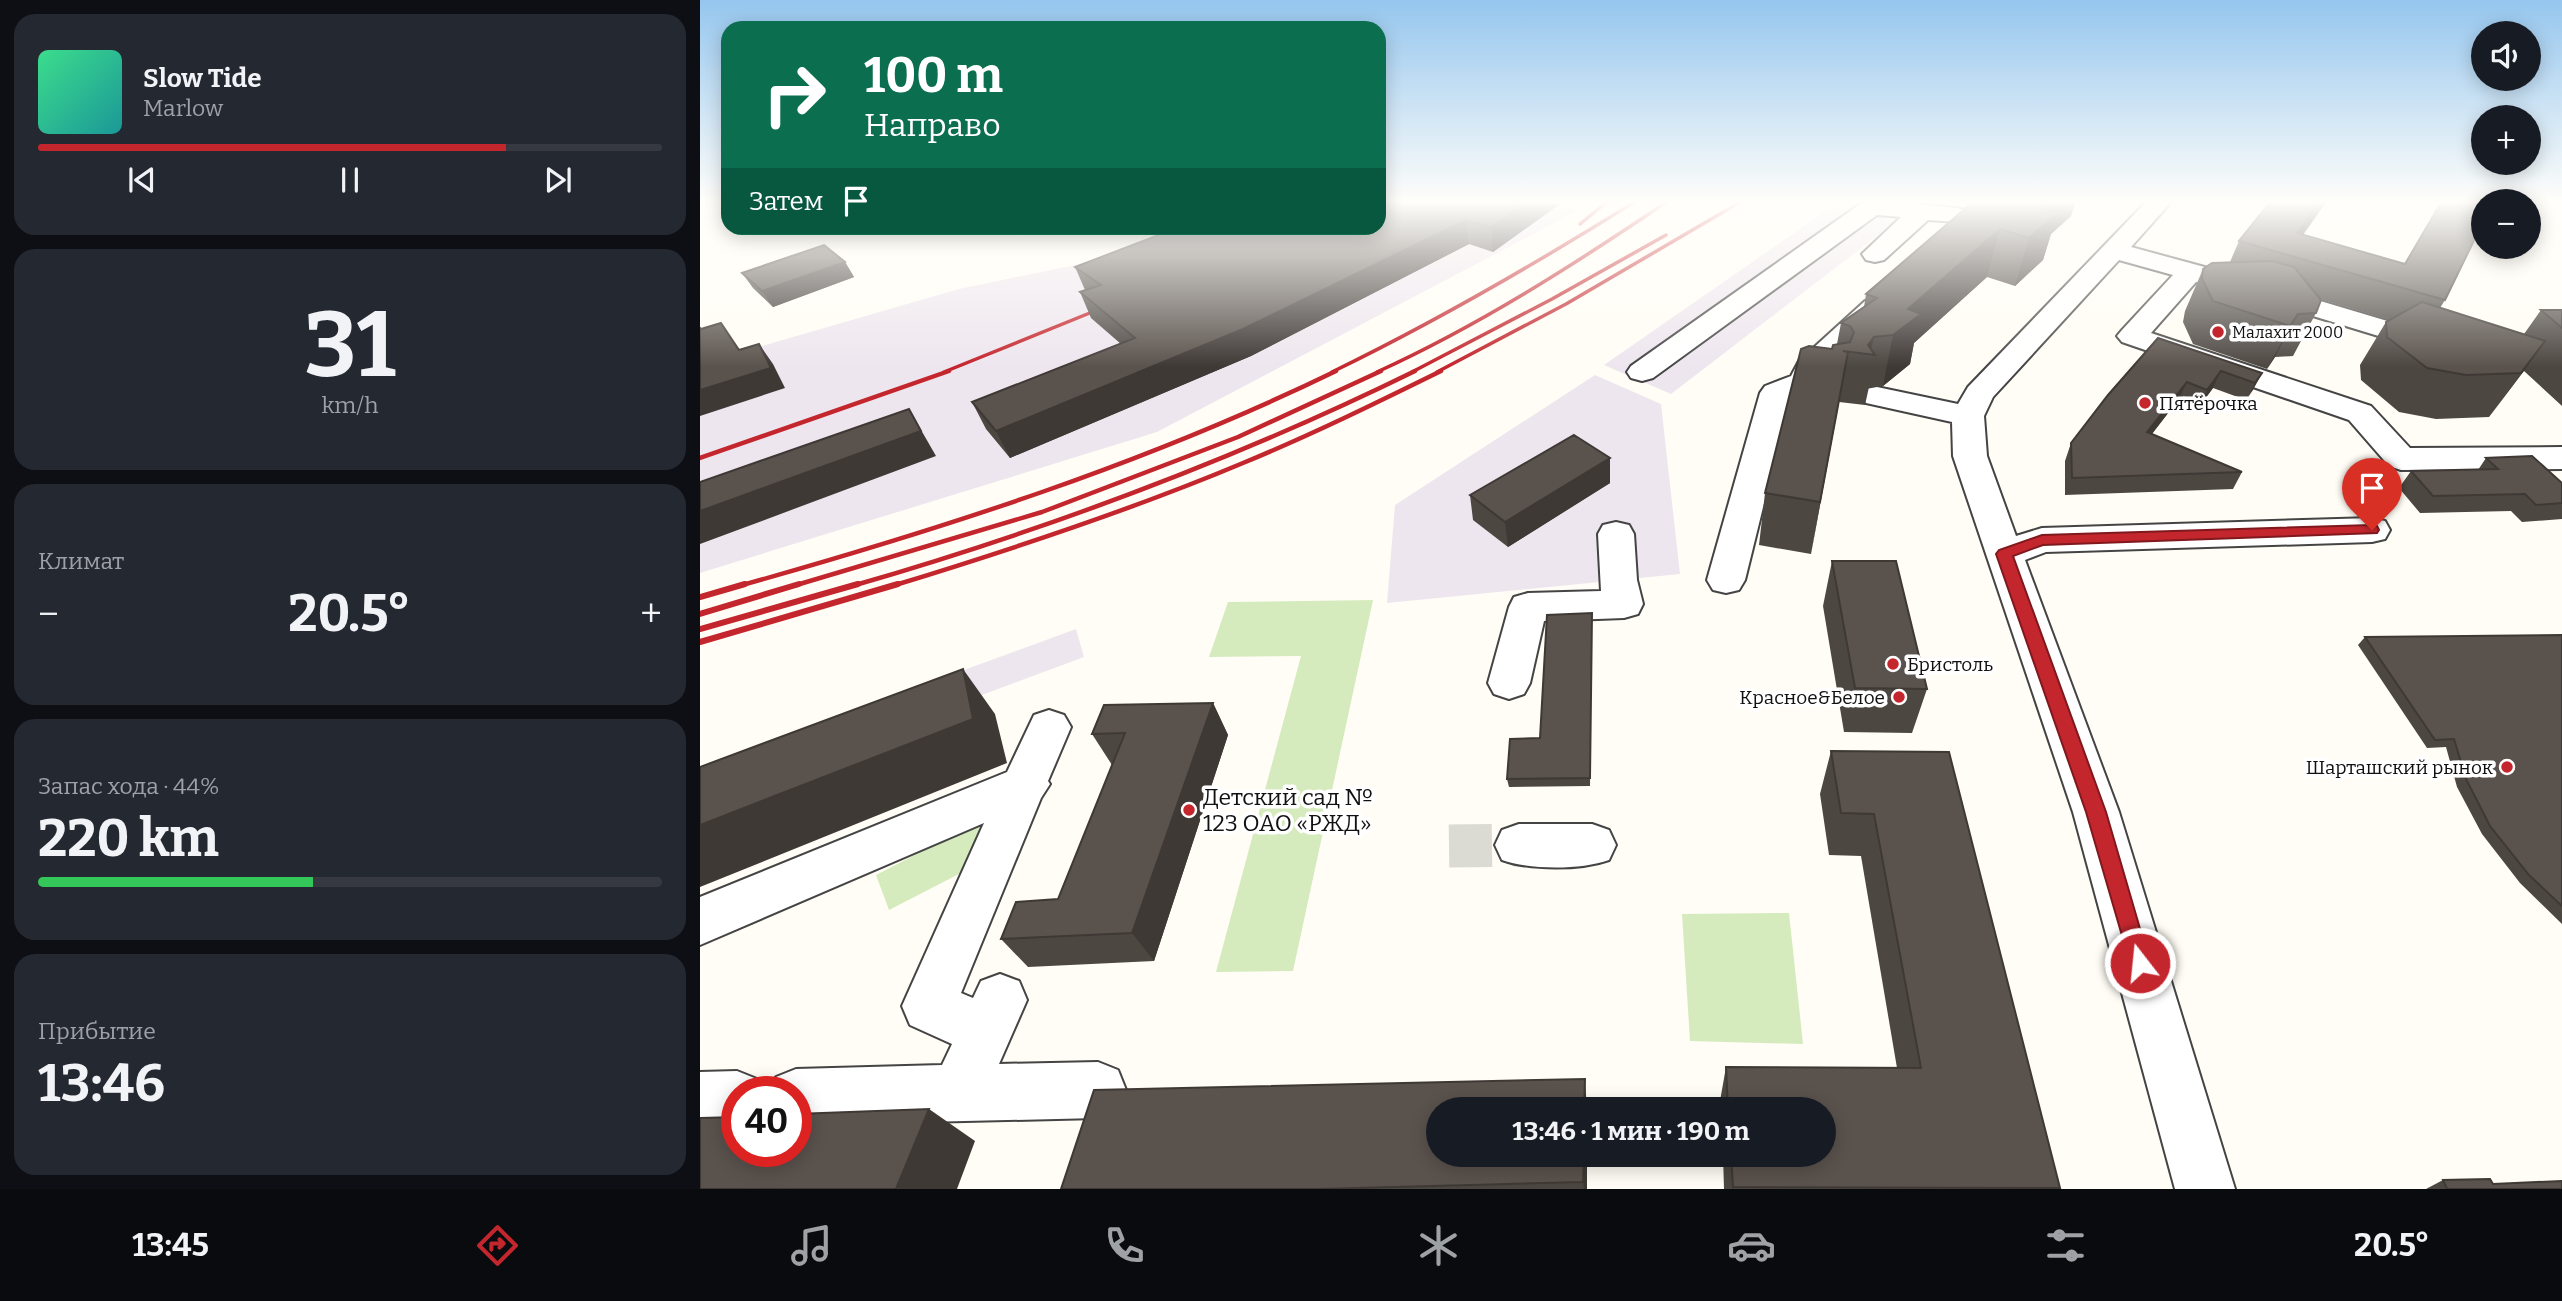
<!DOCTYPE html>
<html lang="ru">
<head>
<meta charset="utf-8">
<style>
  :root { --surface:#171b24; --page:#242831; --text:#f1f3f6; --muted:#9ea1a6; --line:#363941; --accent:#c4262e }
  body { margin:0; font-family:Bitter,serif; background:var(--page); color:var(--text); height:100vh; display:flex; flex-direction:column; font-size:26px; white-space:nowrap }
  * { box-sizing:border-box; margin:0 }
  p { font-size:23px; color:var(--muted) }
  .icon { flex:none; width:38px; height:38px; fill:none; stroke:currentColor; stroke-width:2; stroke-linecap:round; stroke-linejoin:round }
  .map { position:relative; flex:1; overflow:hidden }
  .sheet { display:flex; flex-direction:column; gap:14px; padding:14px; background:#0d0f14; width:700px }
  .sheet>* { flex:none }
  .banner { position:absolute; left:21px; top:21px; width:665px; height:214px; border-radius:21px; box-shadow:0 4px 18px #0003; background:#0b6e4f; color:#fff; overflow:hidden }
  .fabs { position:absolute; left:1771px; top:21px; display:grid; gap:14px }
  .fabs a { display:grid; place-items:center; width:70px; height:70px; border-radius:50%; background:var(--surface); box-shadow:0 4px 18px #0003; font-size:35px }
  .speed { position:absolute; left:21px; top:1076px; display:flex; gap:14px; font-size:35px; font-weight:700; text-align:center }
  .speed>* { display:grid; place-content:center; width:91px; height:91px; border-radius:50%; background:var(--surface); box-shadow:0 4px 18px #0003; line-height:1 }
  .speed .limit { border:10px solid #d22; background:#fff; color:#111 }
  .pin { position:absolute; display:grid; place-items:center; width:60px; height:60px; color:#fff; margin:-72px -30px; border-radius:50% 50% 50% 0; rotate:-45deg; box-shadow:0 0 7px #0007 }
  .pin .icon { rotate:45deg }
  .me { position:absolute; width:77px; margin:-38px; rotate:344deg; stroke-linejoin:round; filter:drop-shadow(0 0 5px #0008) }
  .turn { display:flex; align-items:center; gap:24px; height:147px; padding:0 28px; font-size:32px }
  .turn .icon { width:91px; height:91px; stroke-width:2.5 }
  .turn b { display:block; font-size:49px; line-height:60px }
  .then { display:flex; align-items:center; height:66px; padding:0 28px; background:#0003; gap:14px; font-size:26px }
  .big { font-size:52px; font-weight:700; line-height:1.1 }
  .sheet .tile { flex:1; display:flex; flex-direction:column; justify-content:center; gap:10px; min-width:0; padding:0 24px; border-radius:21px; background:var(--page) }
  .sheet .dial { align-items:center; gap:0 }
  .dial b { font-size:91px; line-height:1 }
  .song { display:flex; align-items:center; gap:21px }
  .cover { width:84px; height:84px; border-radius:10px; background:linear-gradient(135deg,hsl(150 70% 55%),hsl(180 70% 35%)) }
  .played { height:7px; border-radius:4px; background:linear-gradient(90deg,var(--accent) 75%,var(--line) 75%) }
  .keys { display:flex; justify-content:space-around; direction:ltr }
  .heat { display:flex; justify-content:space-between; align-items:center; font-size:38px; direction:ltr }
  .charge { height:10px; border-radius:5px; background:linear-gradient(90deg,#34c759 44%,var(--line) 0) }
  .trip { position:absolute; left:726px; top:1097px; width:410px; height:70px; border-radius:35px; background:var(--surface); box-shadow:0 4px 18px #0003; font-weight:700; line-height:70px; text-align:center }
  .tab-bar { display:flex; height:112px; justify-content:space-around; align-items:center; background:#090b0e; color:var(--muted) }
  .tab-bar .icon { width:49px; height:49px }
  .tab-bar .current { color:var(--accent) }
  .tab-bar b { font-size:32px; color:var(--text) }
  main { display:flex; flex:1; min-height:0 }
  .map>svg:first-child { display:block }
  .industrial { fill:#eee6ef }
  .green { fill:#d5ebbd }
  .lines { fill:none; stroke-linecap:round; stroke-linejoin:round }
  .minor-tunnel { stroke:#dbdad3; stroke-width:43; stroke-dasharray:43 21; stroke-linecap:butt }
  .minor-casing { stroke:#444; stroke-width:4 }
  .minor { fill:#fff; fill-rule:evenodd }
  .rail-far2 { stroke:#c4262e; stroke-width:3.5 }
  .rail-far1 { stroke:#c4262e; stroke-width:4.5 }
  .rail { stroke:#c4262e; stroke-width:6 }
  .wall { fill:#4d4742 }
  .shaded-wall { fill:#3f3936 }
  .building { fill:#5a524d; stroke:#3f3936; stroke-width:2 }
  .route { fill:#c4262e; stroke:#7f191e; stroke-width:2 }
  .poi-dot { fill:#c4262e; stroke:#fff; stroke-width:2.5 }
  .labels { text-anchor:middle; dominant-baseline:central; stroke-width:7; stroke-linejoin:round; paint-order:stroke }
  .far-poi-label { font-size:16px; fill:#111; stroke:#fff; text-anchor:start }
  .poi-label { font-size:19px; fill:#111; stroke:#fff; text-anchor:start }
  .near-poi-label { font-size:23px; fill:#111; stroke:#fff; text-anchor:start }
</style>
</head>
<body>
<main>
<section class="sheet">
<div class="tile">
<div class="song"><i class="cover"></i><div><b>Slow Tide</b><p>Marlow</p></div></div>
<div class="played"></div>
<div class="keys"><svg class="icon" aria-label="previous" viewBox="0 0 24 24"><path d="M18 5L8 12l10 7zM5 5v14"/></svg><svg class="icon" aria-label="pause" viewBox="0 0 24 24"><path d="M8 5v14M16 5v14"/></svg><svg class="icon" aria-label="next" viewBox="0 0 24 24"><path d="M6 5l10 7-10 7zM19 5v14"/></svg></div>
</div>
<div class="tile dial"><b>31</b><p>km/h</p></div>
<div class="tile"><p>Климат</p>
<div class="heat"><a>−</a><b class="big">20.5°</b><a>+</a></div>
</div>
<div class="tile"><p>Запас хода · 44%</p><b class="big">220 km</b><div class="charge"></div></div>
<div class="tile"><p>Прибытие</p><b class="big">13:46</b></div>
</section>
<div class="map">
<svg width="1862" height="1189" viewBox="0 0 1862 1189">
  <rect width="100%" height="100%" fill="#fffdf5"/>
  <!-- industrial -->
  <path class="industrial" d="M679,201h217l-439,231 -457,141v-209l259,-75 295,-61h125z
    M1136,204l59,18 -224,172 -67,-29z
    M895,375l66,29 19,170 -293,29 8,-98z
    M376,629l8,28 -137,51 -5,-30z"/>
  <!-- green -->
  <path class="green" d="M673,600l-80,371 -77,1 85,-316 -92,1 19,-55z
    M283,820l5,39 -99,51 -13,-35z
    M1089,913l14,131 -113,-3 -8,-127z"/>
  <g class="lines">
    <!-- minor-tunnel -->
    <path class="minor-tunnel" d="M749,846l70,-1"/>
    <!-- minor casing -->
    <g class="minor-casing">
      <path id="minor" d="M1186,201l71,7 9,2 3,5 -3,5 -9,2 -29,-2 -44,40 -9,2 -9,-2 -4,-6 39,-37 -24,-2 -224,163 -11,3 -11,-3 -4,-6 4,-6 232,-164z
        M1447,201h25l-41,46 92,25 4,6 -4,6 -10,2 -17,-4 -45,51 220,73 39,42 152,-1v22l-161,1 -12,-4 -40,-46 -227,-78 -5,-6 5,-6 51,-55 -54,-15 -126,137 -9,19 3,40 29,80 26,-8 330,-10 13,3 5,9 -5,9 -13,3 -326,10 -21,8 94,252 116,377h-60l-102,-377 -120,-356 -1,-34 -86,-19 -5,-7 5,-7 11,-2 81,17 10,-17z
        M1567,285l174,52 5,6 -5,6 -10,3 -174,-53 -4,-6 4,-6z
        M1175,299l10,2 4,6 -4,6 -61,58 -2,3 17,3 4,7 -4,7 -11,2 -21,-1 -17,6 -45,182 -6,10 -13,3 -13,-3 -6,-10 53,-187 5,-7 26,-10 8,-15 66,-60z
        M916,522l13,3 5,9 3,46 6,24 -5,10 -14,4 -80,3 -14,62 -6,11 -15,5 -15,-5 -6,-11 21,-76 5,-10 14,-4 73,-2 -3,-57 5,-9z
        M349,710l15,5 7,12 -23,54 2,3 -9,14 -80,195 12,5 8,-17 19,-7 19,7 8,19 -28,64 99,-2 20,8 8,20 -8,20 -20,8 -302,7v-33h-26l6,-15 20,-8 146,-4 10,-21 -42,-19 -8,-19 82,-183 -284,122v-48l307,-125 27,-57z
        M819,824h73l17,6 7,15 -7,15c-28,10 -79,10 -107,0l-7,-15 7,-15z
        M37,1071l20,8 5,13h-25v35l-37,1v-56z"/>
    </g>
    <!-- minor -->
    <use href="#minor" class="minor"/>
    <!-- rail-far2 -->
    <path class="rail-far2" d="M880,224l28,-23
      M244,372l163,-66
      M632,372c105,-51 205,-109 304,-171
      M677,372c103,-47 198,-108 291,-171
      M712,372l140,-73 114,-64
      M737,372l129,-68 176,-103"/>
    <!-- rail-far1 -->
    <path class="rail-far1" d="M0,458l249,-87
      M39,586c203,-57 406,-122 597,-215
      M93,586l249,-74 196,-75 143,-66
      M152,586c194,-56 382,-126 563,-215
      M192,586c118,-36 237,-75 351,-123 68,-28 133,-60 198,-92"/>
    <!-- rail -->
    <path class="rail" d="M0,597l45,-13
      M0,614l99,-30
      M0,629l158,-45
      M0,642l198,-58"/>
  </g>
  <!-- wall -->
  <path class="wall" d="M864,201l-71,51 -24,-8 -218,112 -241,102 -24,-29 -14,-27 149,-58 -30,-26 -11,-26 5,-2 -10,-23z
    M1274,201l97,15 -20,18 -8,26 -28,26 -28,-9 -73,66 -4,21 -27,22 -14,1 -4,18 -26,-3 -28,152 -52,-9 6,-52 67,-144 5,-5 4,-21 23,-16 2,-13z
    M1627,201l-24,34 142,65 -5,8 84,26 17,-24h21v96l-38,-35 -35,46 -53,2 -37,-7 -38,-32 -1,-15 26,-43 4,-2 -70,-21 -4,14 -23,43 -18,1 -8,12 -74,-25 -10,-22 2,-11 18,-42 27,-7 9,-21z
    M145,262l9,15 -81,30 -20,-19 -11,-15z
    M1458,338l104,35 -16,27 -33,-12 -14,19 -20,-8 -27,35 90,38 -9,17 -168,6v-34l6,-18z
    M910,458v25l-102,64 -35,-27 -3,-25z
    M1786,458l76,25v36l-40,3 -11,-11 -91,2 -21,-25 12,-17 67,-1z
    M1132,561l95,128 -15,44 -68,-1 -21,-126z
    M892,613l-2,173 -81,1 -2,-8 33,-41z
    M1862,635v289l-42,-41 -38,-49 -25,-47 -11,-40 -19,1 -69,-103 7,-8z
    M513,703l15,32 -74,226 -126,6 -27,-28 57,-40 54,-134 -20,-31z
    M1131,751l118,1 111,436 -1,1h-335l-1,-34h101v-45h-104v-9l6,-34 171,1 -36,-212 -32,-1 -9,-61z
    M738,1155h149v34h-526z
    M1743,1180l50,4 69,5h-136z"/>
  <!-- shaded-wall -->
  <path class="shaded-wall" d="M828,201h36l-71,51 -2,-25z
    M1351,201h25l-5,15 -20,18 -8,26 -28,26 14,-48 14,-30z
    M1621,201h6l-39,54 9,-22z
    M766,220l3,24 -218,112 -241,102 -14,-27z
    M1300,229l-13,48 -73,66 -4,21 -27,22 10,-51 15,-26z
    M145,262l9,15 -81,30 -11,-16z
    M1598,314l-23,43 -8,12 23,-43z
    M1174,337l-4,17 -2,-9z
    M1845,341l-32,44 -24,32z
    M59,344l14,20 12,24 -85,28v-26z
    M1148,352l-9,50 -28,152 9,-52z
    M1521,371l-8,17 -14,19 8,-17z
    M1562,373l-9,17 -7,10 9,-17z
    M1487,382l-8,17 -39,50 7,-17z
    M209,409l27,47 -236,88v-33z
    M910,458v25l-102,64 -3,-25z
    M263,669l32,45 12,49 -307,124v-62z
    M513,703l15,32 -74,226 -22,-28z
    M885,1079l2,31h-3z
    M229,1109l46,32 -18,48h-61z
    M884,1155h3v34h-3l-1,-7z"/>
  <!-- building -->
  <path class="building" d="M679,201h149l-37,26 -25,-7 -223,109 -247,102 -24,-29 163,-64 -55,-46 21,-7 -26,-18 102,-39h202z
    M1274,201h77l-8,7 15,5 -29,25 -29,-9 -92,80 13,5 -28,21 -19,2 -6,8 7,10 -32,-4 5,1 -28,150 -55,-9 36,-144 8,-3 23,3 1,-4 17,-3 4,-10 -4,-6 -9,-3 36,-25 -11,-4z
    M1571,201h50l-24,32 108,31 37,-63h27l14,4v17l-38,78 -206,-59z
    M124,245l21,17 -83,29 -20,-18z
    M1572,261l22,6 27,33 -5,13 -18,1 -8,12 -77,-25 -11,-22 1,-10 9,-6z
    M1722,302l123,39 -24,32 -55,2 -39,-7 -40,-31 -1,-15z
    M1841,310h21v18z
    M21,323l18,27 20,-6 12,24 -71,22v-62l1,1z
    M1458,338l104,35 -7,10 -34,-12 -14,19 -20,-8 -40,50 95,40 -170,6 -1,-35 37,-48z
    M209,409l12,22 -221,80v-29z
    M874,435l36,23 -105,64 -35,-27z
    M1832,456l30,27v20l-26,2 -11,-11 -92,2 -22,-25 87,-2 -12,-11z
    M1132,561h64l31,128 -72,-1z
    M892,613l-2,165 -83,1 3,-40 30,-1 7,-123z
    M1862,635v271l-33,-31 -39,-49 -24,-47 -12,-40 -19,1 -70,-103z
    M263,669l10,50 -273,106v-58z
    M513,703l-81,230 -131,6 15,-37 42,-3 67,-166 -33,1 12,-29z
    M1131,751l118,1 111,436 -327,-1 -2,-32h93v-45h-96l-2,-43 195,1 -47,-254 -33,-1z
    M885,1079l-1,31h-146v45h146l-1,27 -263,7h-259l33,-99z
    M229,1109l-33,80h-196v-71l37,-1v35h59v-38z
    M1790,1179l3,5 69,-3v8h-115l-4,-9z"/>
  <!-- sky -->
  <linearGradient id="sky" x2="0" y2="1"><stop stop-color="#95c6ee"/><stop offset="0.55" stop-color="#fffefa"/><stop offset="1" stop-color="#fffefa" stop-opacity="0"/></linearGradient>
  <rect width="1862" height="367" fill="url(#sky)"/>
  <!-- route -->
  <path class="route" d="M1672,525l5,1 2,4 -2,3 -334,12 -30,11 93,256 44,151 -3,7 -7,3 -8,-3 -46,-158 -90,-258 3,-4 43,-15z"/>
  <!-- markers -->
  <g class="poi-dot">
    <circle cx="1518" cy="332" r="7"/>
    <circle cx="1445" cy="403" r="7"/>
    <circle cx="1193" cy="664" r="7"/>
    <circle cx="1199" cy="697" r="7"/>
    <circle cx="1807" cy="767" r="7"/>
    <circle cx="489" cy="810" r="7"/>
  </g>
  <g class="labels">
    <!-- far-poi labels -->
    <g class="far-poi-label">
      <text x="1532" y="332">Малахит 2000</text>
    </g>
    <!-- poi labels -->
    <g class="poi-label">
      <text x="1459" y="403">Пятёрочка</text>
      <text x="1207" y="664">Бристоль</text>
      <text x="1185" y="697" text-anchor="end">Красное&amp;Белое</text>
      <text x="1793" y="767" text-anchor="end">Шарташский рынок</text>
    </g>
    <!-- near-poi labels -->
    <g class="near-poi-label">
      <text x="503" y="797">Детский сад №<tspan x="503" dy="26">123 ОАО «РЖД»</tspan></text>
    </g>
  </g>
</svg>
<div class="fabs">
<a><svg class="icon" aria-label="sound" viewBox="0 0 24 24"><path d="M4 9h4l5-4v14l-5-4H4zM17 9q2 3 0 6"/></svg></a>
<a>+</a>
<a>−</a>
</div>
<div class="speed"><div class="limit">40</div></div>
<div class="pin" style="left:1672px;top:530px;background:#d93025"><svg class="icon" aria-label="arrive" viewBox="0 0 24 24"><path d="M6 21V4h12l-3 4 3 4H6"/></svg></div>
<svg class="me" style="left:1440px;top:963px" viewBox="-20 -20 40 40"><circle r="17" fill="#c4262e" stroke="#fff" stroke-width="3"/><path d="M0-11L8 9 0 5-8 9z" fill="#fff"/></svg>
<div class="trip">13:46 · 1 мин · 190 m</div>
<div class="banner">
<div class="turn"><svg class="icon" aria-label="right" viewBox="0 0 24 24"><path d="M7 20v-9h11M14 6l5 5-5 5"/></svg><div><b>100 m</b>Направо</div></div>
<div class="then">Затем<svg class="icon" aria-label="arrive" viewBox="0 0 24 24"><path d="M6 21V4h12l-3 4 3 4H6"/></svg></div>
</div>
</div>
</main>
<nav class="tab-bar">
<b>13:45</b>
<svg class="icon current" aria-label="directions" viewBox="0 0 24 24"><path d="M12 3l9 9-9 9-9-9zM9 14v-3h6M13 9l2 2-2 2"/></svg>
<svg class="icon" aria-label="music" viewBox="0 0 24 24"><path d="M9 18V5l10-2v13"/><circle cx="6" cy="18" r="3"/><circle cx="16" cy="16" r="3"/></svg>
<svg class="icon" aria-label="phone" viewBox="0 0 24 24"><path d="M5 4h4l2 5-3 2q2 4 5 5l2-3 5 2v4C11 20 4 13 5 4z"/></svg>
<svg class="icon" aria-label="climate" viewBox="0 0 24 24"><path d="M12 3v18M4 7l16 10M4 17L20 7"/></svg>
<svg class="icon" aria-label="car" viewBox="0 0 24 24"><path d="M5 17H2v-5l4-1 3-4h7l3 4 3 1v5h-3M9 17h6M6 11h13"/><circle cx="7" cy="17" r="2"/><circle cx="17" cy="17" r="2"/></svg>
<svg class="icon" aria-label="filters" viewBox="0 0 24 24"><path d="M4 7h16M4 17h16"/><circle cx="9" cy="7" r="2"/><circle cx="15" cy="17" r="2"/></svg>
<b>20.5°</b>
</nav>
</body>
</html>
